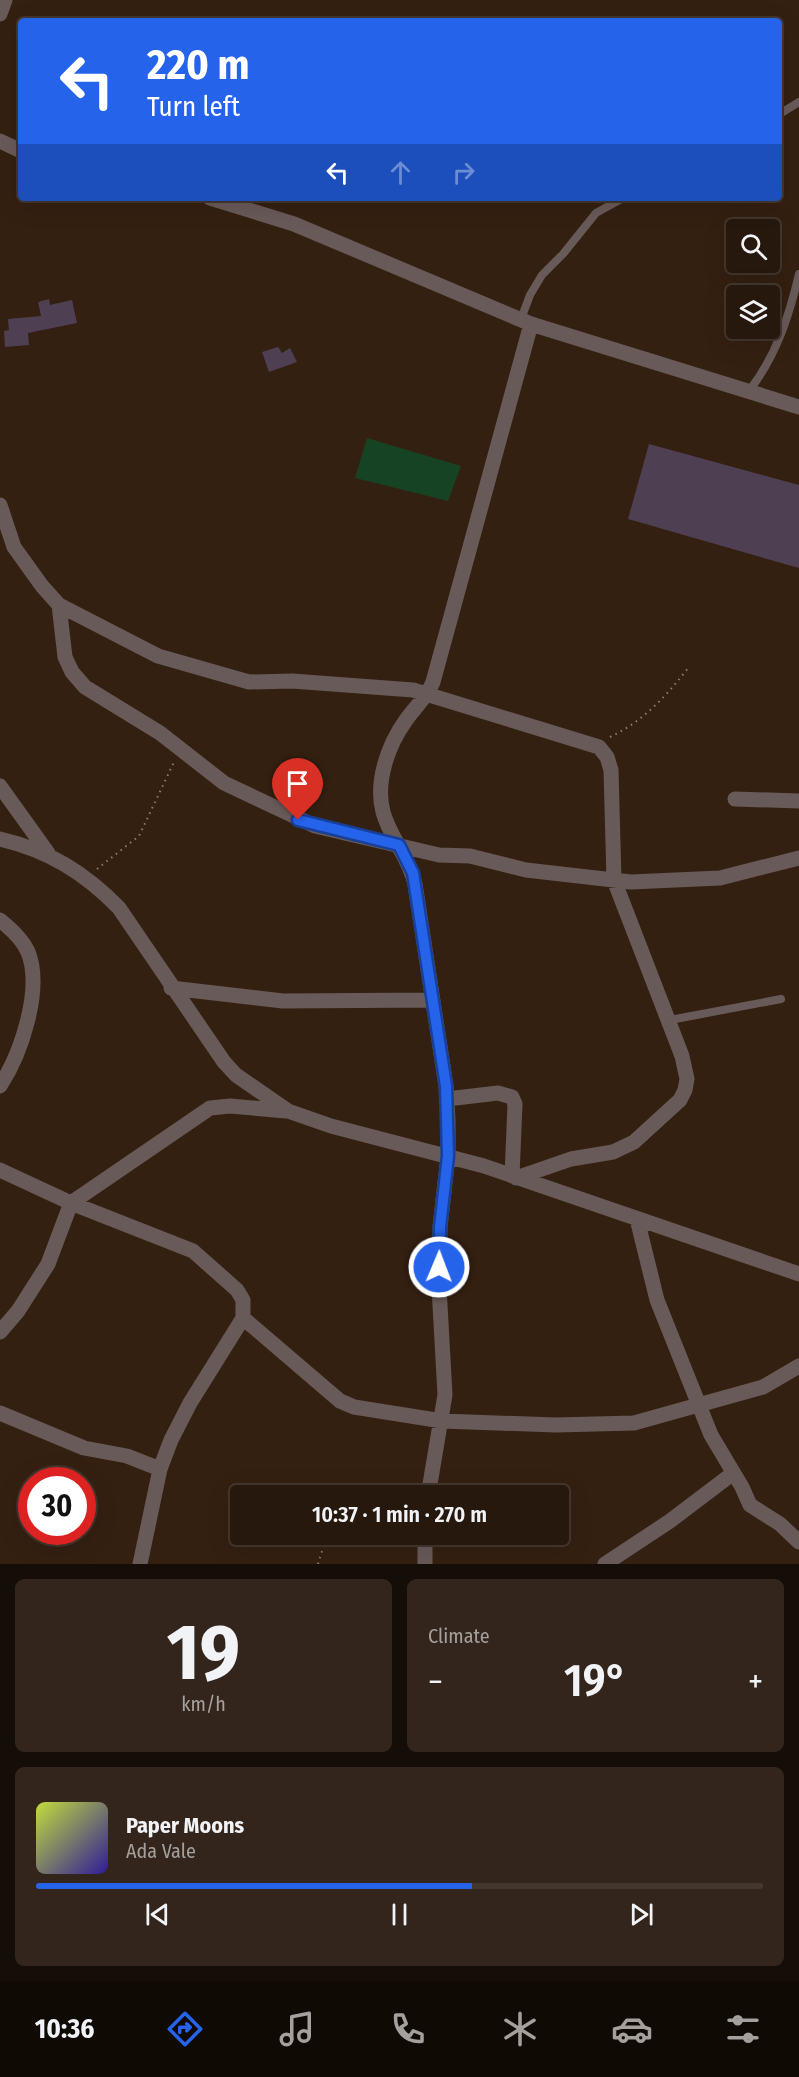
<!DOCTYPE html>
<html lang="en">
<head>
<meta charset="utf-8">
<style>
  :root { --surface:#27180d; --page:#33251b; --text:#f1f3f6; --muted:#a4a09d; --line:#43372e; --accent:#2563eb }
  body { margin:0; font-family:"Fira Sans Condensed",sans-serif; background:var(--page); color:var(--text); height:100vh; display:flex; flex-direction:column; font-size:22px; white-space:nowrap }
  * { box-sizing:border-box; margin:0 }
  p { font-size:20px; color:var(--muted) }
  .icon { flex:none; width:33px; height:33px; fill:none; stroke:currentColor; stroke-width:2; stroke-linecap:round; stroke-linejoin:round }
  .map { position:relative; height:1564px; overflow:hidden }
  .panel { display:flex; flex-direction:column; gap:15px; padding:15px; background:#150d07; flex:1 }
  .panel>* { flex:none }
  .hud { position:absolute; left:18px; top:18px; width:764px; height:183px; border-radius:6px; box-shadow:0 6px 24px #0002,0 0 0 2px var(--line); background:#2563eb; color:#fff; overflow:hidden }
  .tools { position:absolute; left:726px; top:219px; display:grid; gap:12px }
  .tools a { display:grid; place-items:center; width:54px; height:54px; border-radius:6px; background:var(--surface); box-shadow:0 6px 24px #0002,0 0 0 2px var(--line); font-size:30px }
  .speed { position:absolute; left:18px; top:1467px; display:flex; gap:12px; font-size:30px; font-weight:700; text-align:center }
  .speed>* { display:grid; place-content:center; width:78px; height:78px; border-radius:50%; background:var(--surface); box-shadow:0 6px 24px #0002,0 0 0 2px var(--line); line-height:1 }
  .speed .limit { border:9px solid #d22; background:#fff; color:#111 }
  .pin { position:absolute; display:grid; place-items:center; width:51px; height:51px; color:#fff; margin:-62px -26px; border-radius:50% 50% 50% 0; rotate:-45deg; box-shadow:0 0 6px #0007 }
  .pin .icon { rotate:45deg }
  .me { position:absolute; width:66px; margin:-33px; rotate:1deg; stroke-linejoin:round; filter:drop-shadow(0 0 4px #0008) }
  .turn { display:flex; align-items:center; gap:21px; height:126px; padding:0 30px; font-size:27px }
  .turn .icon { width:78px; height:78px; stroke-width:2.5 }
  .turn b { display:block; font-size:42px; line-height:51px }
  .lanes { display:flex; align-items:center; height:57px; padding:0 30px; background:#0003; justify-content:center; gap:30px; direction:ltr }
  .lanes .off { opacity:.35 }
  .big { font-size:45px; font-weight:600; line-height:1.1 }
  .panel .card { flex:1; display:flex; flex-direction:column; justify-content:center; gap:9px; min-width:0; padding:0 21px; border-radius:9px; background:var(--page) }
  .panel .dial { align-items:center; gap:0 }
  .dial b { font-size:78px; line-height:1 }
  .song { display:flex; align-items:center; gap:18px }
  .cover { width:72px; height:72px; border-radius:9px; background:linear-gradient(135deg,hsl(70 70% 55%),hsl(250 70% 35%)) }
  .played { height:6px; border-radius:3px; background:linear-gradient(90deg,var(--accent) 60%,var(--line) 60%) }
  .keys { display:flex; justify-content:space-around; direction:ltr }
  .heat { display:flex; justify-content:space-between; align-items:center; font-size:33px; direction:ltr }
  .panel .tiles { flex:1; display:grid; gap:15px; grid-template-columns:1fr 1fr }
  .card:last-child { grid-column:span 2 }
  .trip { position:absolute; left:230px; top:1485px; width:339px; height:60px; border-radius:6px; background:var(--surface); box-shadow:0 6px 24px #0002,0 0 0 2px var(--line); font-weight:600; line-height:60px; text-align:center }
  .tabs { display:flex; height:96px; justify-content:space-around; align-items:center; background:#100a05; color:var(--muted) }
  .tabs .icon { width:42px; height:42px }
  .tabs .active { color:var(--accent) }
  .tabs b { font-size:27px; color:var(--text) }
  .map>svg:first-child { display:block }
  .green { fill:#164324 }
  .building { fill:#4e3f53 }
  .lines { fill:none; stroke-linecap:round; stroke-linejoin:round }
  .path { stroke:#8d7c70; stroke-width:2; stroke-dasharray:1.5 4.5; stroke-linecap:butt }
  .lane { stroke:#685a58; stroke-width:8 }
  .street { stroke:#685a58; stroke-width:15 }
  .route-casing { stroke:#184099; stroke-width:15 }
  .route { stroke:#2563eb; stroke-width:10 }
</style>
</head>
<body>
<div class="map">
<svg width="799" height="1564" viewBox="0 0 799 1564">
  <rect width="100%" height="100%" fill="#342011"/>
  <!-- green -->
  <path class="green" d="M367,438l94,28 -13,35 -93,-23z"/>
  <!-- building -->
  <path class="building" d="M49,299l1,6 22,-5 5,23 -49,10 1,12 -24,2 -1,-16 5,-1 -1,-11 33,-3 -3,-14z
    M278,347l4,6 8,-5 7,14 -28,10 -7,-20z
    M649,444l150,41v83l-171,-49z"/>
  <g class="lines">
    <!-- path -->
    <path class="path" d="M610,737c34,-16 56,-41 79,-70
      M97,869l42,-33 35,-74
      M318,1564c4,-12 6,-27 20,-30"/>
    <!-- lane -->
    <path class="lane" d="M778,115l21,-13
      M521,319l9,-24 12,-20 21,-21 33,-41 27,-15
      M749,391c27,-35 40,-74 50,-117
      M670,1020l111,-21"/>
    <!-- street -->
    <path class="street" d="M0,14l5,-14
      M0,141l21,10
      M210,198l84,26 237,100 268,83
      M0,505l14,42 28,39 17,19 99,51 91,26 43,-1 121,9 186,57 8,10 4,13 3,110 68,176 5,23 -2,11 -5,10 -46,42 -21,10 -42,7 -55,19
      M59,605l6,52 7,15 13,15 75,46 64,50 91,43 124,29 31,1 56,14 105,12 89,-4 79,-20
      M0,786l48,67
      M735,799l64,2
      M0,839c48,11 85,34 119,69l105,154 12,13 52,36 43,15 153,40 315,108
      M0,920c10,8 23,20 28,32 15,37 -7,102 -28,134
      M171,988l112,13 150,-1
      M447,1099l51,-6 14,4 3,7 -3,72
      M0,1170l71,33 122,48 44,39 6,10v18l-53,85 -19,37 -11,29 -20,95
      M637,1219l20,81 54,135 31,52 8,18 30,19 19,18
      M243,1318l97,83 14,6 88,14 114,4 78,-2 129,-36 36,-21
      M0,1332l18,-21 30,-47 23,-61 139,-95 20,-2 56,5
      M0,1413l84,35 43,8 33,13
      M428,1496l17,-101 -6,-108 1,-60 8,-71v-36l-2,-34 -31,-202c-6,-27 -25,-46 -32,-72 -8,-30 5,-67 23,-92 9,-13 21,-23 27,-38l98,-358
      M425,1534v30
      M605,1564l65,-43 62,-47"/>
  </g>
  <g class="lines">
    <!-- route casing -->
    <g class="route-casing">
      <path id="route" d="M298,820l101,25 14,28 33,213 2,70 -8,71 -1,40"/>
    </g>
    <!-- route -->
    <use href="#route" class="route"/>
  </g>
</svg>
<div class="tools">
<a><svg class="icon" aria-label="search" viewBox="0 0 24 24"><circle cx="10" cy="10" r="6"/><path d="M15 15l6 6"/></svg></a>
<a><svg class="icon" aria-label="layers" viewBox="0 0 24 24"><path d="M12 4l9 5-9 5-9-5zM3 14l9 5 9-5"/></svg></a>
</div>
<div class="speed"><div class="limit">30</div></div>
<div class="pin" style="left:298px;top:820px;background:#d93025"><svg class="icon" aria-label="arrive" viewBox="0 0 24 24"><path d="M6 21V4h12l-3 4 3 4H6"/></svg></div>
<svg class="me" style="left:439px;top:1267px" viewBox="-20 -20 40 40"><circle r="17" fill="#2563eb" stroke="#fff" stroke-width="3"/><path d="M0-11L8 9 0 5-8 9z" fill="#fff"/></svg>
<div class="trip">10:37 · 1 min · 270 m</div>
<div class="hud">
<div class="turn"><svg class="icon" aria-label="left" viewBox="0 0 24 24"><path d="M17 20v-9H6M10 6l-5 5 5 5"/></svg><div><b>220 m</b>Turn left</div></div>
<div class="lanes"><svg class="icon" aria-label="left" viewBox="0 0 24 24"><path d="M17 20v-9H6M10 6l-5 5 5 5"/></svg><svg class="icon off" aria-label="ahead" viewBox="0 0 24 24"><path d="M12 20V5M6 11l6-6 6 6"/></svg><svg class="icon off" aria-label="right" viewBox="0 0 24 24"><path d="M7 20v-9h11M14 6l5 5-5 5"/></svg></div>
</div>
</div>
<section class="panel">
<div class="tiles">
<div class="card dial"><b>19</b><p>km/h</p></div>
<div class="card"><p>Climate</p>
<div class="heat"><a>−</a><b class="big">19°</b><a>+</a></div>
</div>
<div class="card">
<div class="song"><i class="cover"></i><div><b>Paper Moons</b><p>Ada Vale</p></div></div>
<div class="played"></div>
<div class="keys"><svg class="icon" aria-label="previous" viewBox="0 0 24 24"><path d="M18 5L8 12l10 7zM5 5v14"/></svg><svg class="icon" aria-label="pause" viewBox="0 0 24 24"><path d="M8 5v14M16 5v14"/></svg><svg class="icon" aria-label="next" viewBox="0 0 24 24"><path d="M6 5l10 7-10 7zM19 5v14"/></svg></div>
</div>
</div>
</section>
<nav class="tabs">
<b>10:36</b>
<svg class="icon active" aria-label="directions" viewBox="0 0 24 24"><path d="M12 3l9 9-9 9-9-9zM9 14v-3h6M13 9l2 2-2 2"/></svg>
<svg class="icon" aria-label="music" viewBox="0 0 24 24"><path d="M9 18V5l10-2v13"/><circle cx="6" cy="18" r="3"/><circle cx="16" cy="16" r="3"/></svg>
<svg class="icon" aria-label="phone" viewBox="0 0 24 24"><path d="M5 4h4l2 5-3 2q2 4 5 5l2-3 5 2v4C11 20 4 13 5 4z"/></svg>
<svg class="icon" aria-label="climate" viewBox="0 0 24 24"><path d="M12 3v18M4 7l16 10M4 17L20 7"/></svg>
<svg class="icon" aria-label="car" viewBox="0 0 24 24"><path d="M5 17H2v-5l4-1 3-4h7l3 4 3 1v5h-3M9 17h6M6 11h13"/><circle cx="7" cy="17" r="2"/><circle cx="17" cy="17" r="2"/></svg>
<svg class="icon" aria-label="filters" viewBox="0 0 24 24"><path d="M4 7h16M4 17h16"/><circle cx="9" cy="7" r="2"/><circle cx="15" cy="17" r="2"/></svg>
</nav>
</body>
</html>
